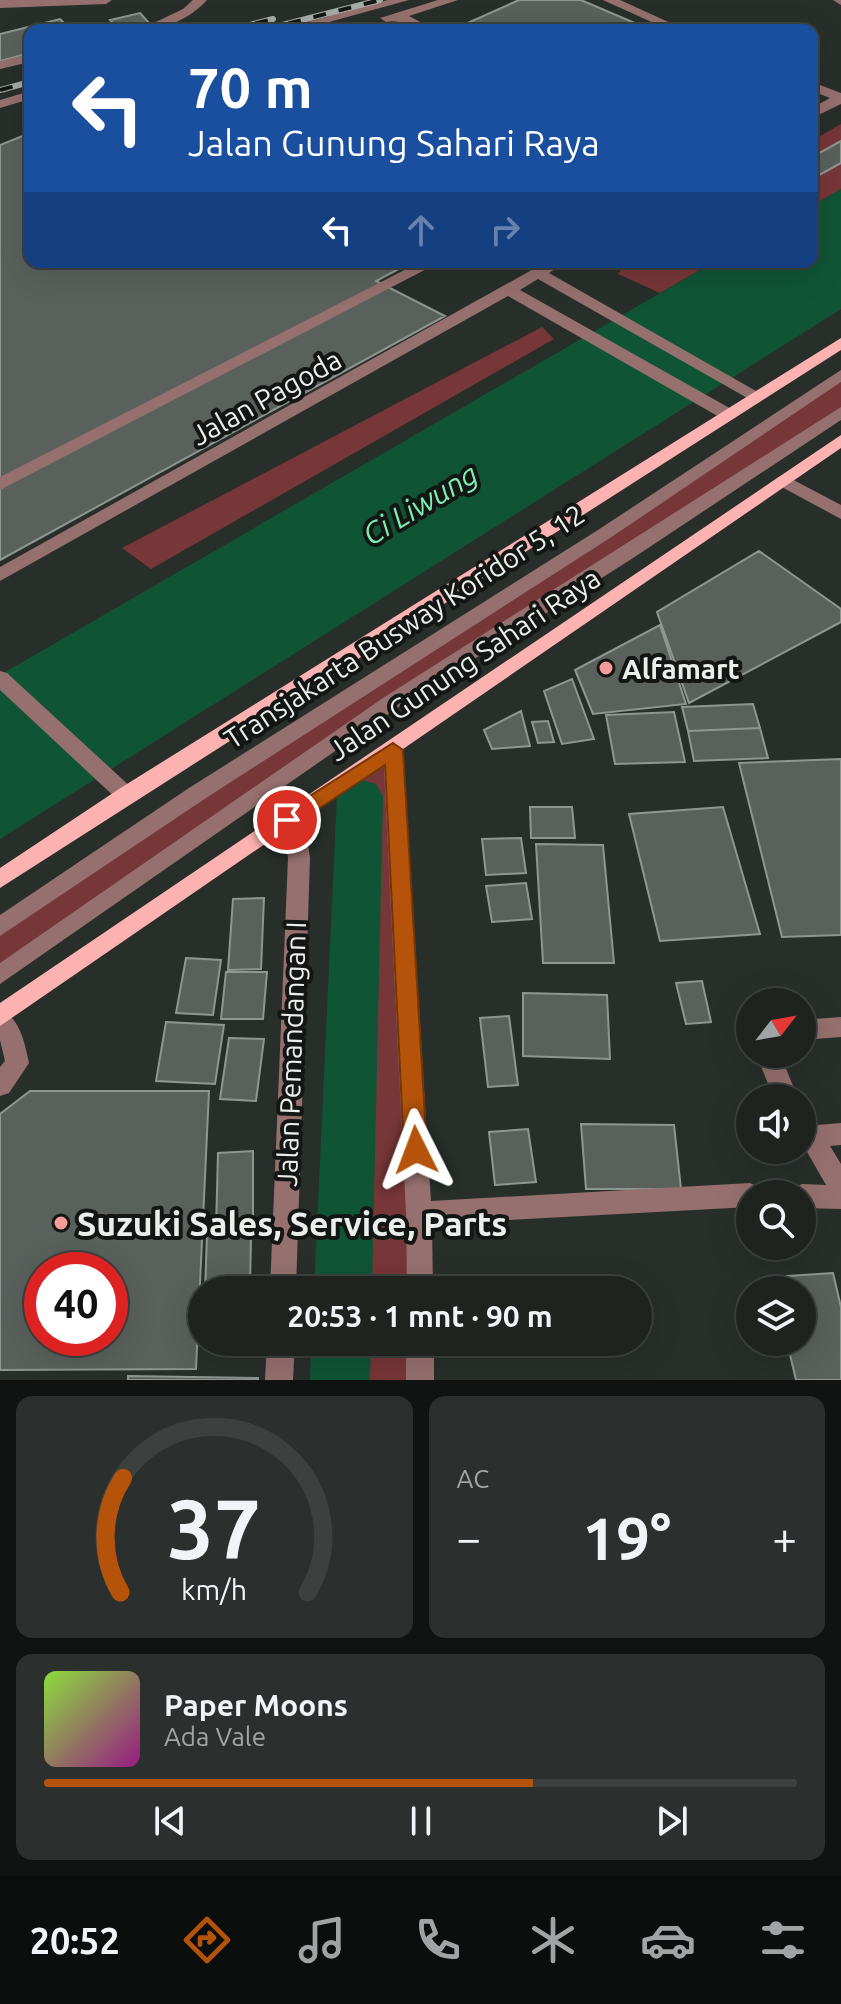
<!DOCTYPE html>
<html lang="id">
<head>
<meta charset="utf-8">
<style>
  :root { --surface:#1e2320; --page:#2b2f2d; --text:#f1f3f6; --muted:#a1a4a5; --line:#3c403e; --accent:#b45309 }
  body { margin:0; font-family:Ubuntu,sans-serif; background:var(--page); color:var(--text); height:100vh; display:flex; flex-direction:column; font-size:30px; white-space:nowrap }
  * { box-sizing:border-box; margin:0 }
  p { font-size:26px; color:var(--muted) }
  .icon { flex:none; width:44px; height:44px; fill:none; stroke:currentColor; stroke-width:2; stroke-linecap:round; stroke-linejoin:round }
  .map { position:relative; height:1380px; overflow:hidden }
  .panel { display:flex; flex-direction:column; gap:16px; padding:16px; background:#101312; flex:1 }
  .panel>* { flex:none }
  .hud { position:absolute; left:24px; top:24px; width:794px; height:244px; border-radius:16px; box-shadow:0 8px 32px #0002,0 0 0 2px var(--line); background:#1a4fa0; color:#fff; overflow:hidden }
  .needle { width:52px; rotate:59deg }
  .controls { position:absolute; left:736px; top:988px; display:grid; gap:16px }
  .controls a { display:grid; place-items:center; width:80px; height:80px; border-radius:50%; background:var(--surface); box-shadow:0 8px 32px #0002,0 0 0 2px var(--line); font-size:40px }
  .speed { position:absolute; left:24px; top:1252px; display:flex; gap:16px; font-size:40px; font-weight:700; text-align:center }
  .speed>* { display:grid; place-content:center; width:104px; height:104px; border-radius:50%; background:var(--surface); box-shadow:0 8px 32px #0002,0 0 0 2px var(--line); line-height:1 }
  .speed .limit { border:12px solid #d22; background:#fff; color:#111 }
  .pin { position:absolute; display:grid; place-items:center; width:68px; height:68px; color:#fff; margin:-34px; border:4px solid #fff; border-radius:50%; box-shadow:0 2px 8px #0007 }
  .me { position:absolute; width:88px; margin:-44px; rotate:357deg; stroke-linejoin:round; filter:drop-shadow(0 0 6px #0008) }
  .turn { display:flex; align-items:center; gap:28px; height:168px; padding:0 32px; font-size:36px }
  .turn .icon { width:104px; height:104px; stroke-width:2.5 }
  .turn b { display:block; font-size:56px; line-height:68px }
  .lanes { display:flex; align-items:center; height:76px; padding:0 32px; background:#0003; justify-content:center; gap:40px; direction:ltr }
  .lanes .off { opacity:.35 }
  .big { font-size:60px; font-weight:600; line-height:1.1 }
  .panel .widget { flex:1; display:flex; flex-direction:column; justify-content:center; gap:12px; min-width:0; padding:0 28px; border-radius:16px; background:var(--page) }
  .panel .dial { align-items:center; gap:0 }
  .dial svg { height:208px; overflow:visible; fill:none; stroke:var(--line); stroke-width:7; stroke-linecap:round; text-anchor:middle }
  .dial text { fill:var(--text); stroke:none }
  .song { display:flex; align-items:center; gap:24px }
  .cover { width:96px; height:96px; border-radius:12px; background:linear-gradient(135deg,hsl(90 70% 55%),hsl(310 70% 35%)) }
  .played { height:8px; border-radius:4px; background:linear-gradient(90deg,var(--accent) 65%,var(--line) 65%) }
  .keys { display:flex; justify-content:space-around; direction:ltr }
  .heat { display:flex; justify-content:space-between; align-items:center; font-size:44px; direction:ltr }
  .panel .tiles { flex:1; display:grid; gap:16px; grid-template-columns:1fr 1fr }
  .widget:last-child { grid-column:span 2 }
  .trip { position:absolute; left:188px; top:1276px; width:464px; height:80px; border-radius:40px; background:var(--surface); box-shadow:0 8px 32px #0002,0 0 0 2px var(--line); font-weight:600; line-height:80px; text-align:center }
  .menu { display:flex; height:128px; justify-content:space-around; align-items:center; background:#0c0e0d; color:var(--muted) }
  .menu .icon { width:56px; height:56px }
  .menu .on { color:var(--accent) }
  .menu b { font-size:36px; color:var(--text) }
  .map>svg:first-child { display:block }
  .green { fill:#773638 }
  .water { fill:#105436 }
  .lines { fill:none; stroke-linecap:round; stroke-linejoin:round }
  .canal { fill:#105436; fill-rule:evenodd }
  .building { fill:#5a615d; stroke:#8e9691; stroke-width:2; fill-rule:evenodd }
  .minor { fill:#95706f; fill-rule:evenodd }
  .major { fill:#fdb2b2; fill-rule:evenodd }
  .rail-casing { stroke:#a5aba7; stroke-width:6 }
  .rail { stroke:#131614; stroke-width:4; stroke-dasharray:13; stroke-linecap:butt }
  .route { fill:#b45309; stroke:#753606; stroke-width:2 }
  .poi-dot { fill:#f59b9b; stroke:#131614; stroke-width:3 }
  .labels { text-anchor:middle; dominant-baseline:central; stroke-width:8; stroke-linejoin:round; paint-order:stroke }
  .street-label { font-size:28px; fill:#eaefec; stroke:#131614 }
  .poi-label { font-size:28px; font-weight:bold; fill:#eaefec; stroke:#131614; text-anchor:start }
  .water-label { font-size:30px; font-style:italic; fill:#7dedb2; stroke:#131614 }
  .near-poi-label { font-size:34px; font-weight:bold; fill:#eaefec; stroke:#131614; text-anchor:start }
</style>
</head>
<body>
<div class="map">
<svg width="841" height="1380" viewBox="0 0 841 1380">
  <rect width="100%" height="100%" fill="#282f2b"/>
  <!-- green -->
  <path class="green" d="M841,124v65l-29,17v-65z
    M627,262h87l-54,31 -42,-19z
    M542,327l12,12 -403,230 -29,-21z
    M841,375v37l-401,259 -440,304v-49z
    M393,750l28,540h-79l18,-520z
    M341,1342h80l1,38h-83z"/>
  <!-- water -->
  <path class="water" d="M841,189v120l-841,530v-164l714,-413h98v-56z"/>
  <g class="lines">
    <!-- canal -->
    <path class="canal" d="M360,779l16,5 7,12 -11,494h-58l23,-494 7,-12z
      M311,1342h60l-1,38h-60z"/>
  </g>
  <!-- building -->
  <path class="building" d="M519,0h62l70,30h-199z
    M140,13l10,11 -31,6 -9,-10z
    M60,19l11,11h-41v23l-30,8v-27z
    M30,133v129h382l-36,19 69,35 -445,244v-415z
    M841,141v22l-29,16v-22z
    M759,551l82,58v13l-152,81 -32,-91z
    M660,625l26,79 -93,10 -18,-44z
    M572,679l22,60 -32,5 -18,-53z
    M753,704l7,24 -72,3 -6,-24z
    M521,711l9,35 -38,3 -8,-19z
    M674,712l11,50 -70,2 -9,-49z
    M548,721l6,21 -16,1 -6,-21z
    M760,728l8,30 -74,3 -6,-30z
    M841,759v176l-59,2 -43,-174z
    M530,807h42l3,31h-44z
    M723,807l37,127 -100,7 -31,-127z
    M521,838l5,35 -40,2 -4,-36z
    M536,844l67,1 11,118h-71z
    M526,883l6,36 -40,3 -6,-36z
    M264,898l-3,71 -33,1 5,-71z
    M186,958l35,2 -8,55 -37,-2z
    M226,972h41l-4,47h-42z
    M702,981l9,41 -25,2 -10,-41z
    M523,993l84,2 3,64 -87,-3z
    M509,1016l9,69 -30,2 -8,-69z
    M166,1022l58,3 -9,59 -59,-3z
    M229,1038l35,1 -8,62 -36,-2z
    M30,1091h179l-13,278 -196,1v-256zM42,1270h68v68h-68z
    M581,1124l93,1 7,64h-95z
    M528,1129l8,53 -41,3 -6,-53z
    M253,1151v76l-37,2 2,-76z
    M251,1234l-1,56h-45l2,-55z
    M833,1273l8,34v73h-45l-9,-38h15v-52h-26l-3,-13z
    M128,1376l130,2v2h-130z"/>
  <g class="lines">
    <!-- minor -->
    <path class="minor" d="M0,0h112l-6,4 -106,4z
      M193,0h14c-17,19 -43,30 -68,30l44,-21z
      M388,0h21l-109,30h-21z
      M438,0h20l-49,16 26,14c-17,0 -33,-12 -49,-8l-6,-4z
      M603,0h17l66,30h-17z
      M833,0h8v5z
      M30,54v8l-30,7v-8z
      M812,82l29,11v11l-29,14v-10l18,-10 -18,-7z
      M30,91v8l-30,9v-8z
      M420,262h20l-440,228v-13z
      M546,262h19l-16,11 214,122 -8,5 -6,-1 -211,-120 -18,11 213,120 2,4 -2,4h-12l-213,-122 -508,285v-14z
      M841,370v12l-228,154 -410,264 -203,136v-21l189,-127 412,-260z
      M841,407v13l-211,140 -233,148 -397,276v-21l383,-265z
      M784,475l57,30v14l-63,-34 -3,-4 3,-4z
      M0,671l7,2 126,116 4,6 -4,6h-14l-119,-111z
      M393,742l7,3 3,5 28,451 319,-18 9,4 3,7h-12v13l-318,17 1,66h-26l-1,-77 -23,-463 3,-5z
      M287,812l8,2 12,24 3,20 -14,432h-26l18,-432 -3,-20 -9,-18 3,-6z
      M0,1010c20,7 25,34 29,53l-20,30 -9,3v-29l5,-6 -5,-21z
      M841,1017v20l-39,3v-20z
      M756,1054h24l18,44h-24z
      M802,1113l9,3 6,9 24,-2v22l-11,1 11,18v45l-39,-1v-14h-12l3,-6 9,-4 24,1 -24,-42z
      M267,1342h28l-2,38h-28z
      M406,1342h28v38h-28z"/>
    <!-- major -->
    <path class="major" d="M841,338v12l-841,538v-20l119,-79z
      M841,435v13l-841,578v-23z"/>
    <!-- rail casing -->
    <g class="rail-casing">
      <path id="rail" d="M230,30l43,-11
        M263,30l117,-30
        M0,90l30,-8"/>
    </g>
    <!-- rail -->
    <use href="#rail" class="rail"/>
  </g>
  <!-- route -->
  <path class="route" d="M393,743l10,7 24,400 -3,8 -8,2 -8,-2 -4,-8 -19,-385 -91,60h-14l-3,-5 3,-5z"/>
  <!-- markers -->
  <g class="poi-dot">
    <circle cx="606" cy="668" r="8"/>
    <circle cx="61" cy="1223" r="8"/>
  </g>
  <g class="labels">
    <!-- street labels -->
    <g class="street-label">
      <text transform="translate(266 397) rotate(-29)">Jalan Pagoda</text>
      <text transform="translate(404 626) rotate(-33)">Transjakarta Busway Koridor 5, 12</text>
      <text transform="translate(464 664) rotate(-34)">Jalan Gunung Sahari Raya</text>
      <text transform="translate(291 1054) rotate(-88)">Jalan Pemandangan I</text>
    </g>
    <!-- poi labels -->
    <g class="poi-label">
      <text x="622" y="668">Alfamart</text>
    </g>
    <!-- water labels -->
    <g class="water-label">
      <text transform="translate(420 504) rotate(-31)">Ci Liwung</text>
    </g>
    <!-- near-poi labels -->
    <g class="near-poi-label">
      <text x="77" y="1223">Suzuki Sales, Service, Parts</text>
    </g>
  </g>
</svg>
<div class="controls">
<a><svg class="needle" viewBox="-14 -14 28 28"><path d="M0-13l5 13h-10z" fill="#e53935"/><path d="M0 13l5-13h-10z" fill="#a1a4a5"/></svg></a>
<a><svg class="icon" aria-label="sound" viewBox="0 0 24 24"><path d="M4 9h4l5-4v14l-5-4H4zM17 9q2 3 0 6"/></svg></a>
<a><svg class="icon" aria-label="search" viewBox="0 0 24 24"><circle cx="10" cy="10" r="6"/><path d="M15 15l6 6"/></svg></a>
<a><svg class="icon" aria-label="layers" viewBox="0 0 24 24"><path d="M12 4l9 5-9 5-9-5zM3 14l9 5 9-5"/></svg></a>
</div>
<div class="speed"><div class="limit">40</div></div>
<div class="pin" style="left:287px;top:820px;background:#d93025"><svg class="icon" aria-label="arrive" viewBox="0 0 24 24"><path d="M6 21V4h12l-3 4 3 4H6"/></svg></div>
<svg class="me" style="left:416px;top:1150px" viewBox="-20 -20 40 40"><path d="M0-17L14 15 0 8-14 15z" fill="#b45309" stroke="#fff" stroke-width="4"/></svg>
<div class="trip">20:53 · 1 mnt · 90 m</div>
<div class="hud">
<div class="turn"><svg class="icon" aria-label="left" viewBox="0 0 24 24"><path d="M17 20v-9H6M10 6l-5 5 5 5"/></svg><div><b>70 m</b>Jalan Gunung Sahari Raya</div></div>
<div class="lanes"><svg class="icon" aria-label="left" viewBox="0 0 24 24"><path d="M17 20v-9H6M10 6l-5 5 5 5"/></svg><svg class="icon off" aria-label="ahead" viewBox="0 0 24 24"><path d="M12 20V5M6 11l6-6 6 6"/></svg><svg class="icon off" aria-label="right" viewBox="0 0 24 24"><path d="M7 20v-9h11M14 6l5 5-5 5"/></svg></div>
</div>
</div>
<section class="panel">
<div class="tiles">
<div class="widget dial"><svg viewBox="0 0 100 80">
<path d="M14 69A42 42 0 1 1 86 69"/>
<path d="M14 69A42 42 0 0 1 15 25" stroke="#b45309"/>
<text x="50" y="56" font-size="32" font-weight="700">37</text>
<text x="50" y="72" font-size="11">km/h</text>
</svg></div>
<div class="widget"><p>AC</p>
<div class="heat"><a>−</a><b class="big">19°</b><a>+</a></div>
</div>
<div class="widget">
<div class="song"><i class="cover"></i><div><b>Paper Moons</b><p>Ada Vale</p></div></div>
<div class="played"></div>
<div class="keys"><svg class="icon" aria-label="previous" viewBox="0 0 24 24"><path d="M18 5L8 12l10 7zM5 5v14"/></svg><svg class="icon" aria-label="pause" viewBox="0 0 24 24"><path d="M8 5v14M16 5v14"/></svg><svg class="icon" aria-label="next" viewBox="0 0 24 24"><path d="M6 5l10 7-10 7zM19 5v14"/></svg></div>
</div>
</div>
</section>
<nav class="menu">
<b>20:52</b>
<svg class="icon on" aria-label="directions" viewBox="0 0 24 24"><path d="M12 3l9 9-9 9-9-9zM9 14v-3h6M13 9l2 2-2 2"/></svg>
<svg class="icon" aria-label="music" viewBox="0 0 24 24"><path d="M9 18V5l10-2v13"/><circle cx="6" cy="18" r="3"/><circle cx="16" cy="16" r="3"/></svg>
<svg class="icon" aria-label="phone" viewBox="0 0 24 24"><path d="M5 4h4l2 5-3 2q2 4 5 5l2-3 5 2v4C11 20 4 13 5 4z"/></svg>
<svg class="icon" aria-label="climate" viewBox="0 0 24 24"><path d="M12 3v18M4 7l16 10M4 17L20 7"/></svg>
<svg class="icon" aria-label="car" viewBox="0 0 24 24"><path d="M5 17H2v-5l4-1 3-4h7l3 4 3 1v5h-3M9 17h6M6 11h13"/><circle cx="7" cy="17" r="2"/><circle cx="17" cy="17" r="2"/></svg>
<svg class="icon" aria-label="filters" viewBox="0 0 24 24"><path d="M4 7h16M4 17h16"/><circle cx="9" cy="7" r="2"/><circle cx="15" cy="17" r="2"/></svg>
</nav>
</body>
</html>
